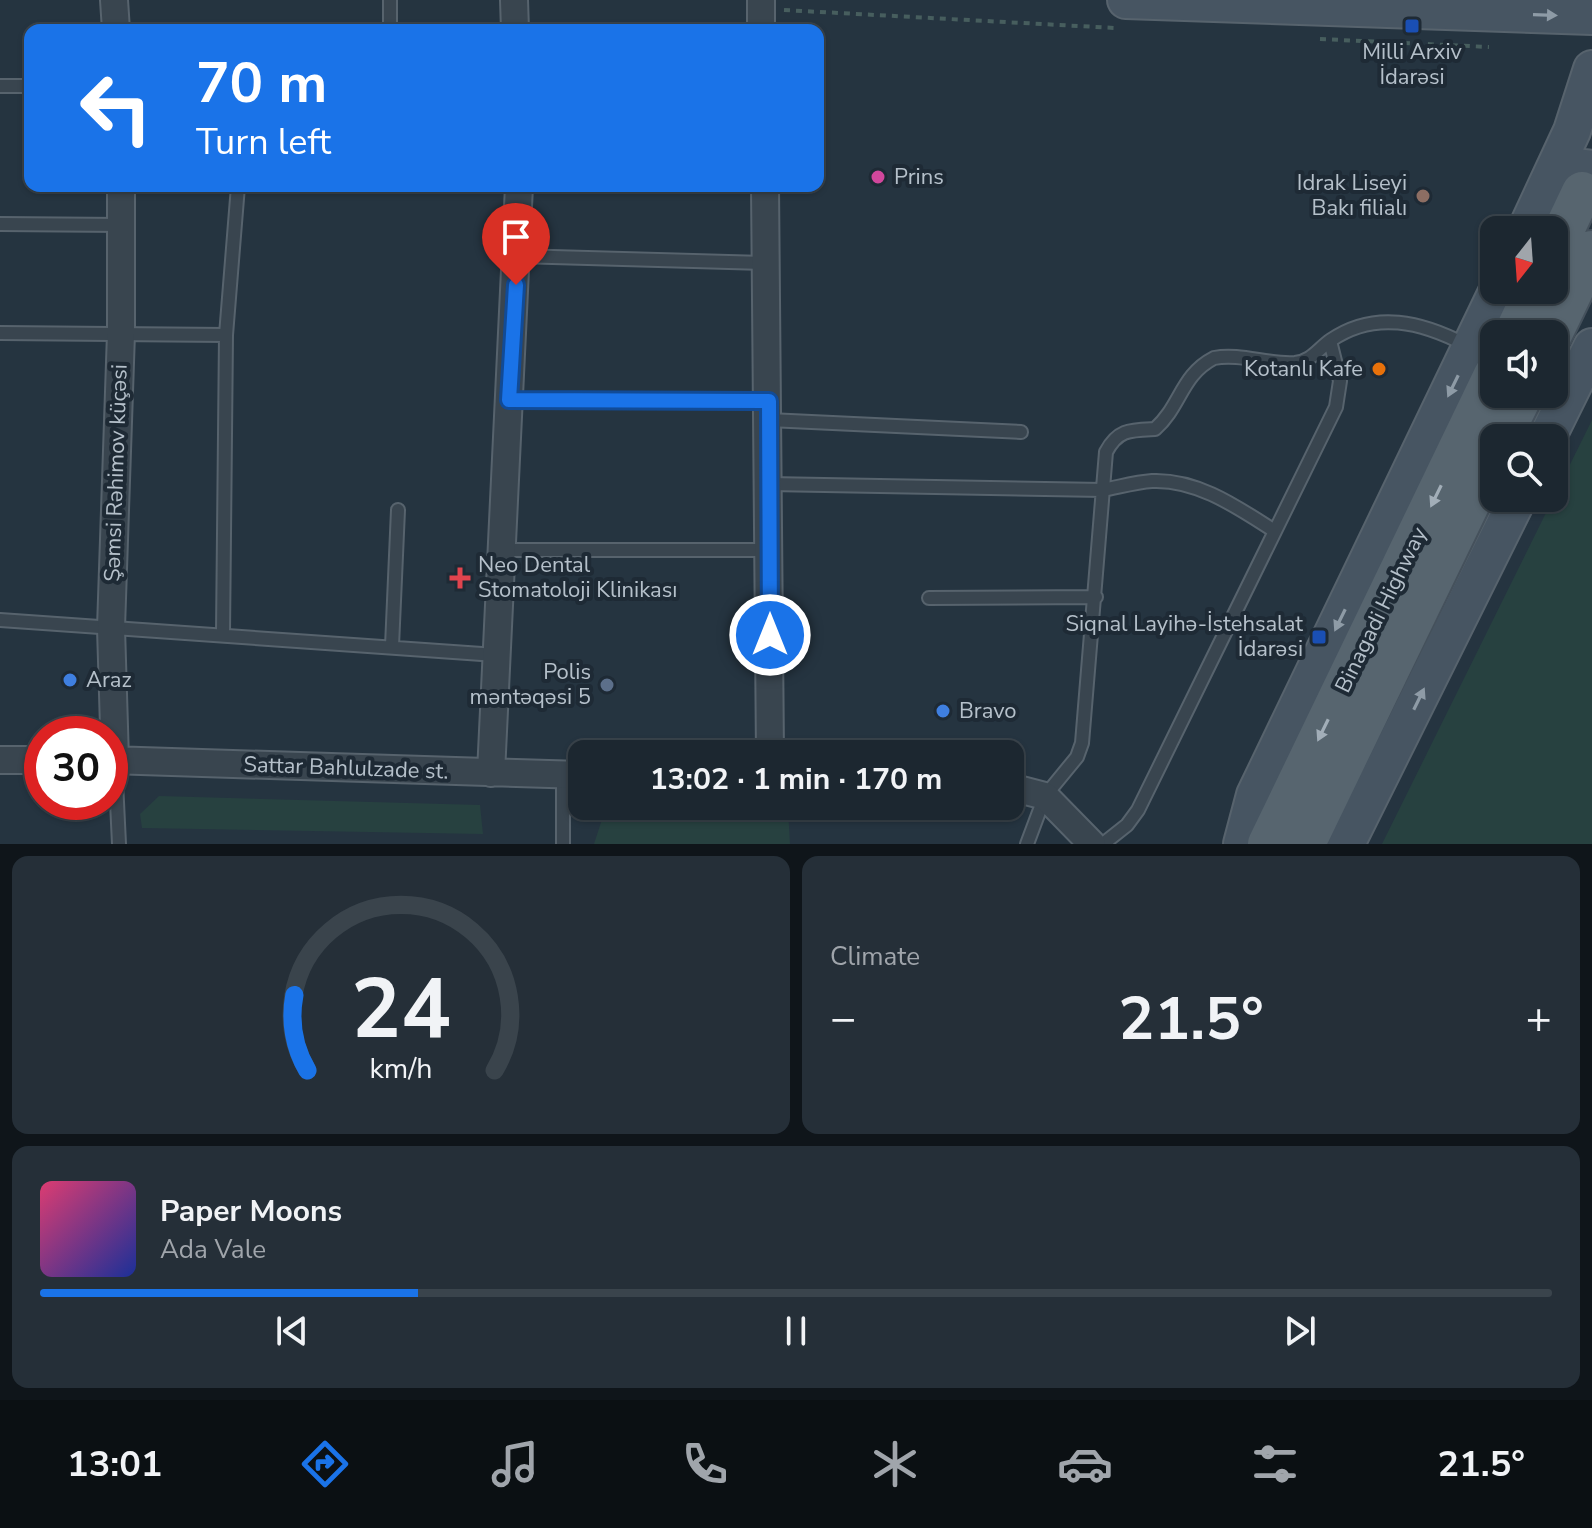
<!DOCTYPE html>
<html lang="en">
<head>
<meta charset="utf-8">
<style>
  :root { --surface:#1c2730; --page:#252f38; --text:#f1f3f6; --muted:#a0a5ab; --line:#3a444c; --accent:#1a73e8 }
  body { margin:0; font-family:"Nunito Sans",sans-serif; background:var(--page); color:var(--text); height:100vh; display:flex; flex-direction:column; font-size:30px; white-space:nowrap }
  * { box-sizing:border-box; margin:0 }
  p { font-size:26px; color:var(--muted) }
  .icon { flex:none; width:44px; height:44px; fill:none; stroke:currentColor; stroke-width:2; stroke-linecap:round; stroke-linejoin:round }
  .map { position:relative; height:844px; overflow:hidden }
  .details { display:flex; flex-direction:column; gap:12px; padding:12px; background:#0f151a; flex:1 }
  .details>* { flex:none }
  .banner { position:absolute; left:24px; top:24px; width:800px; height:168px; border-radius:16px; box-shadow:0 2px 6px #0004,0 0 0 2px var(--line); background:#1a73e8; color:#fff; overflow:hidden }
  .needle { width:52px; rotate:197deg }
  .controls { position:absolute; left:1480px; top:216px; display:grid; gap:16px }
  .controls a { display:grid; place-items:center; width:88px; height:88px; border-radius:16px; background:var(--surface); box-shadow:0 2px 6px #0004,0 0 0 2px var(--line); font-size:40px }
  .speed { position:absolute; left:24px; top:716px; display:flex; gap:16px; font-size:40px; font-weight:700; text-align:center }
  .speed>* { display:grid; place-content:center; width:104px; height:104px; border-radius:50%; background:var(--surface); box-shadow:0 2px 6px #0004,0 0 0 2px var(--line); line-height:1 }
  .speed .limit { border:12px solid #d22; background:#fff; color:#111 }
  .pin { position:absolute; display:grid; place-items:center; width:68px; height:68px; color:#fff; margin:-82px -34px; border-radius:50% 50% 50% 0; rotate:-45deg; box-shadow:0 0 8px #0007 }
  .pin .icon { rotate:45deg }
  .me { position:absolute; width:88px; margin:-44px; rotate:0deg; stroke-linejoin:round; filter:drop-shadow(0 0 6px #0008) }
  .turn { display:flex; align-items:center; gap:28px; height:168px; padding:0 40px; font-size:36px }
  .turn .icon { width:104px; height:104px; stroke-width:2.5 }
  .turn b { display:block; font-size:56px; line-height:68px }
  .big { font-size:60px; font-weight:700; line-height:1.1 }
  .details .card { flex:1; display:flex; flex-direction:column; justify-content:center; gap:12px; min-width:0; padding:0 28px; border-radius:16px; background:var(--page) }
  .details .dial { align-items:center; gap:0 }
  .dial svg { height:208px; overflow:visible; fill:none; stroke:var(--line); stroke-width:7; stroke-linecap:round; text-anchor:middle }
  .dial text { fill:var(--text); stroke:none }
  .song { display:flex; align-items:center; gap:24px }
  .cover { width:96px; height:96px; border-radius:12px; background:linear-gradient(135deg,hsl(340 70% 55%),hsl(230 70% 35%)) }
  .played { height:8px; border-radius:4px; background:linear-gradient(90deg,var(--accent) 25%,var(--line) 25%) }
  .keys { display:flex; justify-content:space-around; direction:ltr }
  .heat { display:flex; justify-content:space-between; align-items:center; font-size:44px; direction:ltr }
  .details .tiles { flex:1; display:grid; gap:12px; grid-template-columns:1fr 1fr }
  .card:last-child { grid-column:span 2 }
  .trip { position:absolute; left:568px; top:740px; width:456px; height:80px; border-radius:16px; background:var(--surface); box-shadow:0 2px 6px #0004,0 0 0 2px var(--line); font-weight:700; line-height:80px; text-align:center }
  .tab-bar { display:flex; height:128px; justify-content:space-around; align-items:center; background:#0b1013; color:var(--muted) }
  .tab-bar .icon { width:56px; height:56px }
  .tab-bar .current { color:var(--accent) }
  .tab-bar b { font-size:36px; color:var(--text) }
  .map>svg:first-child { display:block }
  .green { fill:#274140 }
  .lines { fill:none; stroke-linecap:round; stroke-linejoin:round }
  .lane-casing { stroke:#57636d; stroke-width:16 }
  .street-casing { stroke:#57636d; stroke-width:30 }
  .secondary-casing { stroke:#57636d; stroke-width:40 }
  .primary-casing { stroke:#45515c; stroke-width:44 }
  .path { stroke:#475e5e; stroke-width:4; stroke-dasharray:6 6; stroke-linecap:butt }
  .lane { stroke:#39454f; stroke-width:12 }
  .street { stroke:#39454f; stroke-width:26 }
  .secondary { stroke:#475562; stroke-width:36 }
  .primary { stroke:#57656f; stroke-width:40 }
  .oneway { fill:#8e9ba6 }
  .oneway2 { fill:#a2aeb8 }
  .route-casing { stroke:#114b97; stroke-width:20 }
  .route { stroke:#1a73e8; stroke-width:14 }
  .transit-dot { fill:#1a4fb4; stroke:#1e2a35; stroke-width:3 }
  .hotel-dot { fill:#d1479c; stroke:#1e2a35; stroke-width:3 }
  .education-dot { fill:#8d6e63; stroke:#1e2a35; stroke-width:3 }
  .food-dot { fill:#e8710a; stroke:#1e2a35; stroke-width:3 }
  .health-dot { fill:#e0444e; stroke:#1e2a35; stroke-width:3 }
  .shop-dot { fill:#3f7fe0; stroke:#1e2a35; stroke-width:3 }
  .service-dot { fill:#5c6f8a; stroke:#1e2a35; stroke-width:3 }
  .labels { text-anchor:middle; dominant-baseline:central; stroke-width:8; stroke-linejoin:round; paint-order:stroke }
  .poi-label { font-size:22px; fill:#b5c0ca; stroke:#1e2a35; text-anchor:start }
  .street-label { font-size:22px; fill:#b5c0ca; stroke:#1e2a35 }
</style>
</head>
<body>
<div class="map">
<svg width="1592" height="844" viewBox="0 0 1592 844">
  <rect width="100%" height="100%" fill="#253440"/>
  <!-- green -->
  <path class="green" d="M1592,420v424h-210z
    M159,796l321,9 3,29 -341,-6 -2,-14z
    M606,807l182,2 2,35h-196z"/>
  <g class="lines">
    <!-- lane casing -->
    <g class="lane-casing">
      <path id="lane" d="M390,0v30
        M0,86h30
        M0,224l122,1
        M517,256l250,7
        M0,333l226,2
        M509,400l260,1
        M769,420l252,12
        M769,484l334,6c16,-3 33,-8 49,-9 45,-2 85,26 121,49
        M502,550h267
        M929,598l167,-1
        M0,620l496,35
        M223,633l3,-298 12,-149
        M392,646l6,-136
        M115,760l4,84
        M563,775v69
        M1027,844l18,-48 32,-39 5,-14 24,-291c12,-23 25,-22 49,-23 26,-23 26,-54 59,-71 27,-5 54,7 81,5 17,-2 23,-14 36,-23 44,-30 91,-18 135,5
        M1103,844l24,-19 11,-15 198,-403 4,-26 -10,-40"/>
    </g>
    <!-- street casing -->
    <g class="street-casing">
      <path id="street" d="M114,0l2,30
        M514,0l1,30
        M761,0v30
        M765,186l5,568
        M0,760h42
        M110,760l472,15
        M115,760l-4,-132 10,-295v-147
        M491,773l28,-587
        M1010,787l35,9 47,48"/>
    </g>
    <!-- secondary casing -->
    <g class="secondary-casing">
      <path id="secondary" d="M1126,0l466,16
        M1547,192l21,-26 24,3
        M1526,230l46,-99 20,-62
        M1547,438l45,-91
        M1242,844l13,-49 243,-505
        M1346,844l172,-346"/>
    </g>
    <!-- primary casing -->
    <g class="primary-casing">
      <path id="primary" d="M1554,251l28,-59
        M1514,334l21,-44
        M1552,334l40,-83
        M1501,438l22,-44
        M1268,844l226,-469
        M1305,844l189,-391"/>
    </g>
    <!-- path -->
    <path class="path" d="M784,10l331,18
      M1320,39l169,8"/>
    <!-- lane -->
    <use href="#lane" class="lane"/>
    <!-- street -->
    <use href="#street" class="street"/>
    <!-- secondary -->
    <use href="#secondary" class="secondary"/>
    <!-- primary -->
    <use href="#primary" class="primary"/>
  </g>
  <!-- one-way arrows -->
  <defs><path id="oneway-solid" d="M-6-.8H1V-3.2L6.5 0L1 3.2V.8H-6Z" transform="scale(2)"/></defs>
  <g class="oneway">
    <use href="#oneway-solid" transform="translate(1545 15) rotate(2)"/>
    <use href="#oneway-solid" transform="translate(1453 386) rotate(116)"/>
    <use href="#oneway-solid" transform="translate(1340 620) rotate(116)"/>
    <use href="#oneway-solid" transform="translate(1419 699) rotate(-64)"/>
  </g>
  <g class="oneway2">
    <use href="#oneway-solid" transform="translate(1436 496) rotate(116)"/>
    <use href="#oneway-solid" transform="translate(1323 730) rotate(116)"/>
  </g>
  <g class="lines">
    <!-- route casing -->
    <g class="route-casing">
      <path id="route" d="M516,285l-7,115 260,1 1,234"/>
    </g>
    <!-- route -->
    <use href="#route" class="route"/>
  </g>
  <!-- markers -->
  <g class="transit-dot">
    <rect x="1404" y="18" width="16" height="16" rx="4"/>
    <rect x="1311" y="629" width="16" height="16" rx="4"/>
  </g>
  <circle class="hotel-dot" cx="878" cy="177" r="8"/>
  <circle class="education-dot" cx="1423" cy="196" r="8"/>
  <circle class="food-dot" cx="1379" cy="369" r="8"/>
  <path class="health-dot" d="M456 566h8v8h8v8h-8v8h-8v-8h-8v-8h8z"/>
  <g class="shop-dot">
    <circle cx="70" cy="680" r="8"/>
    <circle cx="943" cy="711" r="8"/>
  </g>
  <circle class="service-dot" cx="607" cy="685" r="8"/>
  <g class="labels">
    <!-- poi labels -->
    <g class="poi-label">
      <text x="1412" y="52" text-anchor="middle">Milli Arxiv<tspan x="1412" dy="25">İdarəsi</tspan></text>
      <text x="894" y="177">Prins</text>
      <text x="1407" y="183" text-anchor="end">Idrak Liseyi<tspan x="1407" dy="25">Bakı filialı</tspan></text>
      <text x="1363" y="369" text-anchor="end">Kotanlı Kafe</text>
      <text x="478" y="565">Neo Dental<tspan x="478" dy="25">Stomatoloji Klinikası</tspan></text>
      <text x="1303" y="624" text-anchor="end">Siqnal Layihə-İstehsalat<tspan x="1303" dy="25">İdarəsi</tspan></text>
      <text x="591" y="672" text-anchor="end">Polis<tspan x="591" dy="25">məntəqəsi 5</tspan></text>
      <text x="86" y="680">Araz</text>
      <text x="959" y="711">Bravo</text>
    </g>
    <!-- street labels -->
    <g class="street-label">
      <text transform="translate(116 473) rotate(-88)">Şəmsi Rəhimov küçəsi</text>
      <text transform="translate(1381 610) rotate(-64)">Binagadi Highway</text>
      <text transform="translate(346 768) rotate(2)">Sattar Bahlulzade st.</text>
    </g>
  </g>
</svg>
<div class="controls">
<a><svg class="needle" viewBox="-14 -14 28 28"><path d="M0-13l5 13h-10z" fill="#e53935"/><path d="M0 13l5-13h-10z" fill="#a0a5ab"/></svg></a>
<a><svg class="icon" aria-label="sound" viewBox="0 0 24 24"><path d="M4 9h4l5-4v14l-5-4H4zM17 9q2 3 0 6"/></svg></a>
<a><svg class="icon" aria-label="search" viewBox="0 0 24 24"><circle cx="10" cy="10" r="6"/><path d="M15 15l6 6"/></svg></a>
</div>
<div class="speed"><div class="limit">30</div></div>
<div class="pin" style="left:516px;top:285px;background:#d93025"><svg class="icon" aria-label="arrive" viewBox="0 0 24 24"><path d="M6 21V4h12l-3 4 3 4H6"/></svg></div>
<svg class="me" style="left:770px;top:635px" viewBox="-20 -20 40 40"><circle r="17" fill="#1a73e8" stroke="#fff" stroke-width="3"/><path d="M0-11L8 9 0 5-8 9z" fill="#fff"/></svg>
<div class="trip">13:02 · 1 min · 170 m</div>
<div class="banner">
<div class="turn"><svg class="icon" aria-label="left" viewBox="0 0 24 24"><path d="M17 20v-9H6M10 6l-5 5 5 5"/></svg><div><b>70 m</b>Turn left</div></div>
</div>
</div>
<section class="details">
<div class="tiles">
<div class="card dial"><svg viewBox="0 0 100 80">
<path d="M14 69A42 42 0 1 1 86 69"/>
<path d="M14 69A42 42 0 0 1 9 40" stroke="#1a73e8"/>
<text x="50" y="56" font-size="32" font-weight="700">24</text>
<text x="50" y="72" font-size="11">km/h</text>
</svg></div>
<div class="card"><p>Climate</p>
<div class="heat"><a>−</a><b class="big">21.5°</b><a>+</a></div>
</div>
<div class="card">
<div class="song"><i class="cover"></i><div><b>Paper Moons</b><p>Ada Vale</p></div></div>
<div class="played"></div>
<div class="keys"><svg class="icon" aria-label="previous" viewBox="0 0 24 24"><path d="M18 5L8 12l10 7zM5 5v14"/></svg><svg class="icon" aria-label="pause" viewBox="0 0 24 24"><path d="M8 5v14M16 5v14"/></svg><svg class="icon" aria-label="next" viewBox="0 0 24 24"><path d="M6 5l10 7-10 7zM19 5v14"/></svg></div>
</div>
</div>
</section>
<nav class="tab-bar">
<b>13:01</b>
<svg class="icon current" aria-label="directions" viewBox="0 0 24 24"><path d="M12 3l9 9-9 9-9-9zM9 14v-3h6M13 9l2 2-2 2"/></svg>
<svg class="icon" aria-label="music" viewBox="0 0 24 24"><path d="M9 18V5l10-2v13"/><circle cx="6" cy="18" r="3"/><circle cx="16" cy="16" r="3"/></svg>
<svg class="icon" aria-label="phone" viewBox="0 0 24 24"><path d="M5 4h4l2 5-3 2q2 4 5 5l2-3 5 2v4C11 20 4 13 5 4z"/></svg>
<svg class="icon" aria-label="climate" viewBox="0 0 24 24"><path d="M12 3v18M4 7l16 10M4 17L20 7"/></svg>
<svg class="icon" aria-label="car" viewBox="0 0 24 24"><path d="M5 17H2v-5l4-1 3-4h7l3 4 3 1v5h-3M9 17h6M6 11h13"/><circle cx="7" cy="17" r="2"/><circle cx="17" cy="17" r="2"/></svg>
<svg class="icon" aria-label="filters" viewBox="0 0 24 24"><path d="M4 7h16M4 17h16"/><circle cx="9" cy="7" r="2"/><circle cx="15" cy="17" r="2"/></svg>
<b>21.5°</b>
</nav>
</body>
</html>
